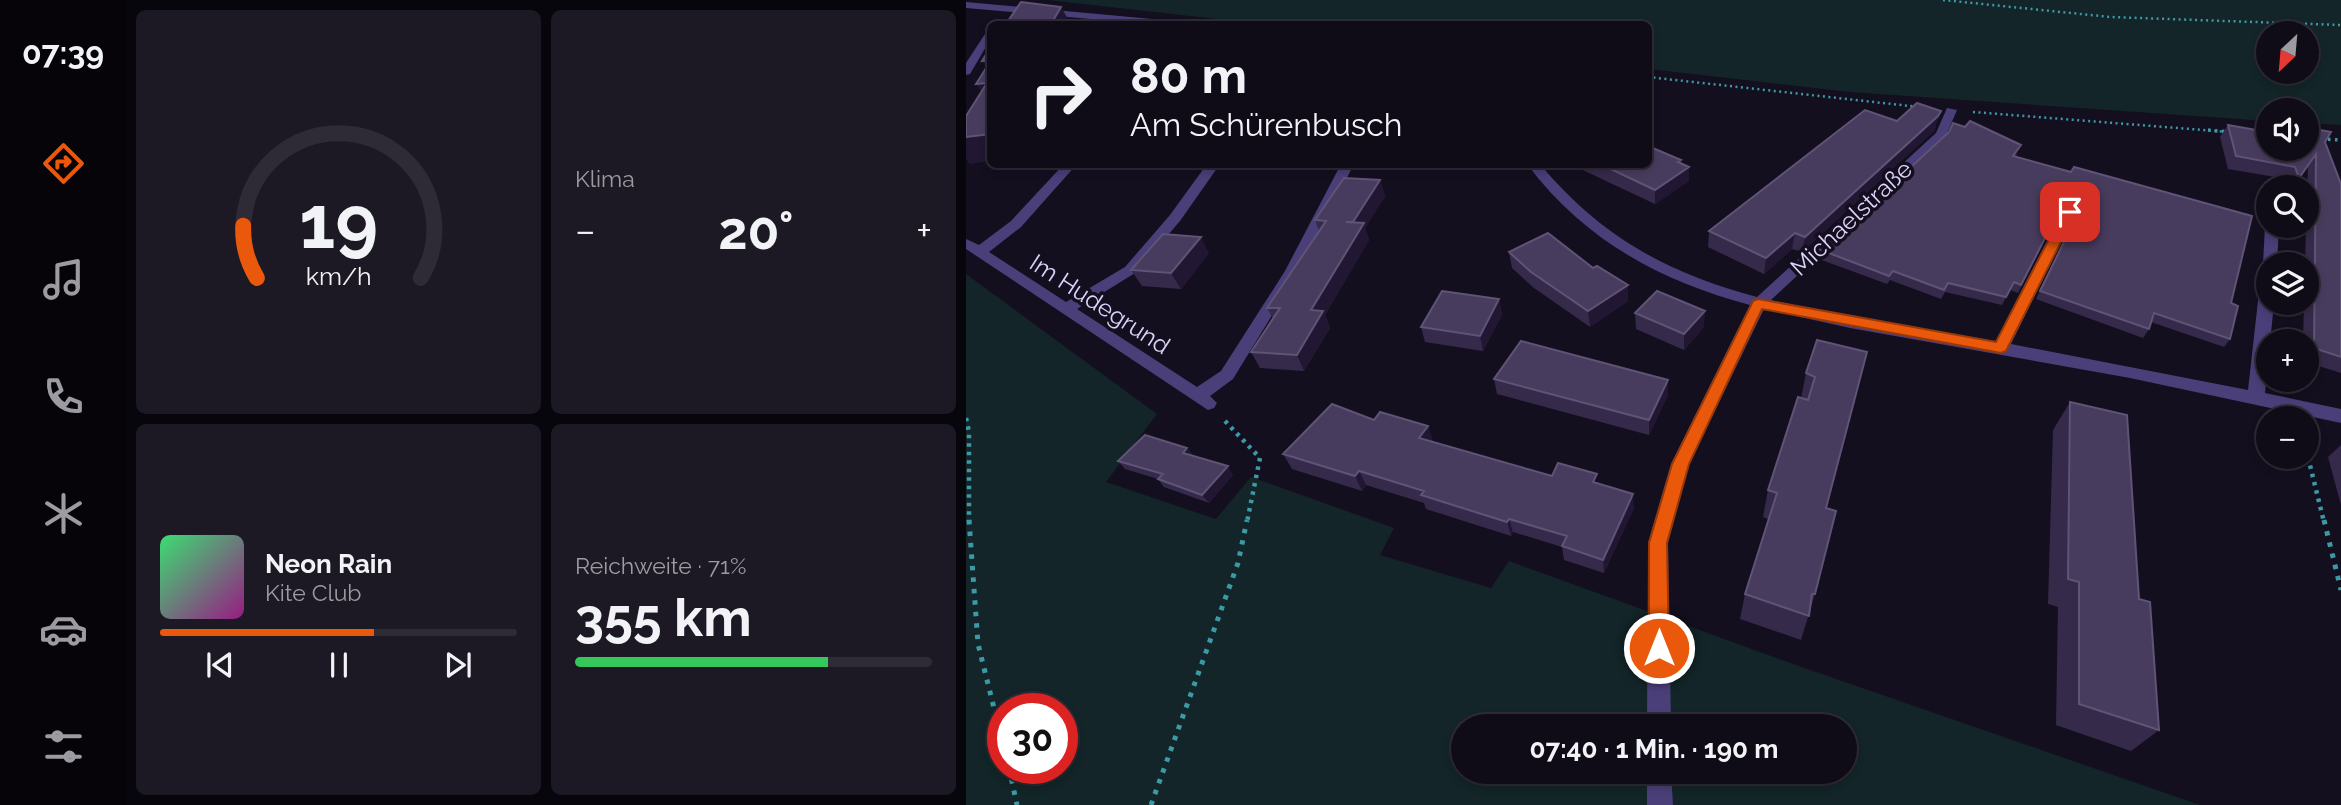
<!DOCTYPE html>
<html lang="de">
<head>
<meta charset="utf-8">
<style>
  :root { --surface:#0f0b17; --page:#1d1924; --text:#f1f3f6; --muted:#9b9ba1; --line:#2f2b36; --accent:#ea580c }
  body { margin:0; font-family:Raleway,sans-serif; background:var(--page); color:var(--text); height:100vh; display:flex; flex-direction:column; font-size:26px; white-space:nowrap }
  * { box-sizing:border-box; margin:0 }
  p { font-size:23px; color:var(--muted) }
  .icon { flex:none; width:38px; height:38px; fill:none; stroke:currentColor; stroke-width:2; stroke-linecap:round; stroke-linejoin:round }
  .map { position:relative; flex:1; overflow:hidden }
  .drawer { display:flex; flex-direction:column; gap:10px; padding:10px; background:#08060d; width:840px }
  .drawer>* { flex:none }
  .hud { position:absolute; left:21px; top:21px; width:665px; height:147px; border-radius:10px; box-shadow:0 4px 10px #0003,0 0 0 2px var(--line); background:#0f0b17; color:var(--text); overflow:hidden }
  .needle { width:46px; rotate:206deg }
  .buttons { position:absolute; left:1290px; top:21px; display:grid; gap:14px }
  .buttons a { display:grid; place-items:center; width:63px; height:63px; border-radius:50%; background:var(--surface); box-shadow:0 4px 10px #0003,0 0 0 2px var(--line); font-size:35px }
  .speed { position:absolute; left:21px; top:693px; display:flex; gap:14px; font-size:35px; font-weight:700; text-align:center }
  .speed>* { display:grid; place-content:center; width:91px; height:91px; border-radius:50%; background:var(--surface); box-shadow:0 4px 10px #0003,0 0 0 2px var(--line); line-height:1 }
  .speed .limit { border:10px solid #d22; background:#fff; color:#111 }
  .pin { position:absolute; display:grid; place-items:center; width:60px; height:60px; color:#fff; margin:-30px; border-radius:14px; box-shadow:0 4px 10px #0006 }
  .me { position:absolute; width:77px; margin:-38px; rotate:0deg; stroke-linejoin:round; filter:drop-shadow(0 0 5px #0008) }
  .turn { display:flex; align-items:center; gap:24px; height:147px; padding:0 28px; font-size:32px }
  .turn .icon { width:91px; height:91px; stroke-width:2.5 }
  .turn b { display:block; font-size:49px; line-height:60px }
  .big { font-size:52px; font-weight:700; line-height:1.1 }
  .drawer .tile { flex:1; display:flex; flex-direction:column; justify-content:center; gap:10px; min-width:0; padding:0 24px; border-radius:10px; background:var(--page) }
  .drawer .dial { align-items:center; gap:0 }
  .dial svg { height:182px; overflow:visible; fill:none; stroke:var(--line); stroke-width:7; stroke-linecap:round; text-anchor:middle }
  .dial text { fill:var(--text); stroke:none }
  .song { display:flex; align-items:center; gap:21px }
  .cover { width:84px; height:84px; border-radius:10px; background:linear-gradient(135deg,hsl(140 70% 55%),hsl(310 70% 35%)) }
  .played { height:7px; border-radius:4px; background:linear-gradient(90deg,var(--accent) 60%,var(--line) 60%) }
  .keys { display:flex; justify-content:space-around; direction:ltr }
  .heat { display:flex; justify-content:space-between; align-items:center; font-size:38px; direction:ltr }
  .charge { height:10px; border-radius:5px; background:linear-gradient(90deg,#34c759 71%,var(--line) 0) }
  .drawer .tiles { flex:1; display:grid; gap:10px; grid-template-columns:repeat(2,1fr) }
  .trip { position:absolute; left:485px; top:714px; width:406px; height:70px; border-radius:35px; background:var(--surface); box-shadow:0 4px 10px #0003,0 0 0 2px var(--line); font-weight:700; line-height:70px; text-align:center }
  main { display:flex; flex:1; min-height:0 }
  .tab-bar { display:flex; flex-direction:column; width:126px; justify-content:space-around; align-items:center; background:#060409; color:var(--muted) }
  .tab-bar .icon { width:49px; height:49px }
  .tab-bar .selected { color:var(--accent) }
  .tab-bar b { font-size:32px; color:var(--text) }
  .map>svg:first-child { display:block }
  .green { fill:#132528; fill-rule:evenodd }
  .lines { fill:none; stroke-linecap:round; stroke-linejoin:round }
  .path-far3 { stroke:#3b9aa5; stroke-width:2.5; stroke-dasharray:2 3.5; stroke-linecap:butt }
  .path-far2 { stroke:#3b9aa5; stroke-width:3.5; stroke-dasharray:2.5 4.5; stroke-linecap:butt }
  .path-far1 { stroke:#3b9aa5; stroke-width:4.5; stroke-dasharray:3.5 5; stroke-linecap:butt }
  .path { stroke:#3b9aa5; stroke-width:5; stroke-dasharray:4.5 7; stroke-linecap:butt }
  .minor { fill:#4b3f79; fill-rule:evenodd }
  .wall { fill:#362a4b }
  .shaded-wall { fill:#211732 }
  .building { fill:#483c5e; stroke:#5f5376; stroke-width:2 }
  .route { fill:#ea580c; stroke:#983908; stroke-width:2 }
  .labels { text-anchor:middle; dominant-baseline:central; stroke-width:7; stroke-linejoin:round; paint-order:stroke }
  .street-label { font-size:24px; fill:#ddd2fa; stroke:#140f1f }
</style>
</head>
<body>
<main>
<nav class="tab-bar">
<b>07:39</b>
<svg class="icon selected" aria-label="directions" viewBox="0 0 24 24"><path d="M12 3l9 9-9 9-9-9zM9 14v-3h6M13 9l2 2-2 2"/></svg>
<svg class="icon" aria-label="music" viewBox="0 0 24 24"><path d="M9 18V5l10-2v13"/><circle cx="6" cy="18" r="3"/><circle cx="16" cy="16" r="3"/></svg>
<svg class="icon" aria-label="phone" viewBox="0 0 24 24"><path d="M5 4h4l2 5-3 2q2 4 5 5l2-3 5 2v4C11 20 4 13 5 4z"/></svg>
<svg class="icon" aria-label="climate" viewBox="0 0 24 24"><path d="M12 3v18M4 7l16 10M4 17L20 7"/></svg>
<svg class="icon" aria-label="car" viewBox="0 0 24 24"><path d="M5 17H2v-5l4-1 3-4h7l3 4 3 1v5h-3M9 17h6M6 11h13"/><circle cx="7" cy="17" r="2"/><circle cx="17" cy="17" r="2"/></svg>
<svg class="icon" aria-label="filters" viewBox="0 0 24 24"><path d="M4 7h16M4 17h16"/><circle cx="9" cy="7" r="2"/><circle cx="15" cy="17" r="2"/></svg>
</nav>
<section class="drawer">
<div class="tiles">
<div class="tile dial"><svg viewBox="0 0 100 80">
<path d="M14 69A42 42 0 1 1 86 69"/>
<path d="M14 69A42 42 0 0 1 8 46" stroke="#ea580c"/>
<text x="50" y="56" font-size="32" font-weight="700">19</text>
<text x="50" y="72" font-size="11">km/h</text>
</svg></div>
<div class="tile"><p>Klima</p>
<div class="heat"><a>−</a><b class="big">20°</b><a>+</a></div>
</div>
<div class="tile">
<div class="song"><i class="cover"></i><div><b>Neon Rain</b><p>Kite Club</p></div></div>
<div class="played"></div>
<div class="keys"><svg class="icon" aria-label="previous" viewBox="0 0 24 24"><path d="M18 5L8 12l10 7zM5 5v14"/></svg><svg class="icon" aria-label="pause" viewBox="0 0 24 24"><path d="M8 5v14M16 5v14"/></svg><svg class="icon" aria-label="next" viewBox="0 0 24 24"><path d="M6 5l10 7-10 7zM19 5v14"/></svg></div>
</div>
<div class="tile"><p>Reichweite · 71%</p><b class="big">355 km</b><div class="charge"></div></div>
</div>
</section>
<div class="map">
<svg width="1375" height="805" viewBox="0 0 1375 805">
  <rect width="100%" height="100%" fill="#140f1f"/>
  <!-- green -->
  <path class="green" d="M82,0h1293v125l-34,-2 -1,-13h-38v11l-418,-29 -201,-23 -1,-45h-387zM1302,33h38v39h-38z
    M0,274l191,140 -51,68 110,37 35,-42 143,51 -14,27 111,33 18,-27 284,103 407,141h-1234zM37,709h59v59h-59zM497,726h381v46h-381z"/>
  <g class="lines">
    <!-- path-far3 -->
    <path class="path-far3" d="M977,0l167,17 231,8
      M682,77l271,30
      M1007,112l256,20"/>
    <!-- path-far2 -->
    <path class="path-far2" d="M1242,130l21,2
      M1355,139l20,1"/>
    <!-- path-far1 -->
    <path class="path-far1" d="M0,418l3,14v90
      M259,421l35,37 -13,64
      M1340,449l18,73"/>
    <!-- path -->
    <path class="path" d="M3,520l9,124 25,100
      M1358,520l17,70
      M43,768l8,37
      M185,805l87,-242 9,-43"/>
    <!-- minor -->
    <path class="minor" d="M0,2l208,19 5,3h-31l-182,-16z
      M24,30v10l-20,34 -4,1v-12l21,-32z
      M981,108l10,2 -12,28 -174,162 79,17 146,24 66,-129 7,-4 7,4 -65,132 237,46 12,-107 8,-5v25h6l-9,90 76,16v14l-211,-45 -280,-50 -86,-19 -75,155 -21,79 3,183h-24l1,-183 23,-79 79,-159c-90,-24 -166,-65 -223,-141h13c60,72 127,109 217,133l179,-164z
      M98,164h13l-56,63 -32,25 77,50 59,-35 45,-52 37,-51h13l-40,57 -45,52 -58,36 120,78 24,-16 64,-100 56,-107h13l-55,107 -66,108 -23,17 7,7 -3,5 -6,2 -242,-161v-10l13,6 32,-24z
      M400,164h72l-6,4h-60z
      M1298,197l4,1v20l-7,-4 -4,-13z
      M1302,223v3h11l-2,38h-9v4l-5,-4 2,-38z
      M681,772h24l2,33h-26z"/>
  </g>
  <!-- wall -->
  <path class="wall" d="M931,121l39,5 -2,5 -132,121 -10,-3 -28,25 -56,-27 1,-16z
    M1262,125l40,24 46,-20 3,-4 24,59v189l-35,-11v-21h-3l1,-38h2v-39h-1l3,-98 -15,21h-3l-3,-8 -59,-10 -8,-32z
    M1052,153l-3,4 216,146 -1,36 -6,8 -73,-25 -2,7 -6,9 -107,-39 42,-86 -8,-7 -10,5 -42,82 -8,-3 -8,15 -57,-13 -4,7 -51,-19 -3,4 -68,-25 2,-9z
    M715,163l8,4v14l-34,23 -85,-40z
    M414,180l5,16 -20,32 4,12 -44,75 5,13 -26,43 -44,-3 -9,-16 22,-33 -6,-11 52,-77 -4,-11z
    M543,252l84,16 35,17v16l-38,26 -56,-39 -22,-20z
    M243,253l-28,36 -39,-3 -11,-16z
    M533,299l3,16 -19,36 -58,-9 -4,-15z
    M669,313l69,14 -20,23 -48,-21z
    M851,340l9,168 -11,86 -14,46 -61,-21 5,-25 23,-75 -5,-2 5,-27 33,-92 5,-25z
    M528,379l174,1v15l-19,40 -152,-41z
    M1104,402l69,197 20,131 -28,21 -75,-26 2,-118 -10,-3 5,-174z
    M408,420l54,6 4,15 120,35 46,7 36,25 -30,65 -40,-13 -2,-13 -49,-15 -2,4 -85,-27 -2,-6 -58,-18 -4,6 -70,-22 -9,-15z
    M1375,445v60l-13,-48z
    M221,448l6,8 40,19 -24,28 -45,-16 -6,-8 -33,-10 -7,-8z"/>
  <!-- shaded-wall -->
  <path class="shaded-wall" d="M95,7l10,17h-20z
    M24,60v14l-8,-13z
    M21,83l3,22 -14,-21z
    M975,111l-7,20 -132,121 3,-15z
    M24,134v27l-20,3 -4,-5v-22z
    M715,160v12l8,-5v14l-34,23v-14l23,-28z
    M414,180l5,16 -20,32 4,12 -44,75 5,13 -26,43 -7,-16 14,-45 42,-88z
    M1108,197l-4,9 -10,5 -42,82 45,-90z
    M829,233l-3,16 -28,25 2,-16z
    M235,237l8,16 -28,36 -10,-16z
    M662,285v16l-38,26 -2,-16z
    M533,299l3,16 -19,36 -3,-15z
    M739,311l-1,16 -20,23v-16z
    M702,380v15l-19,40v-15z
    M462,426l5,14 -8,12 -6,-14z
    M221,448l6,9 -10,-4z
    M262,466l5,9 -24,28 -7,-8z
    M393,471l7,14 -4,6 -7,-15z
    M667,494l1,14 -30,65 -1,-13z
    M543,519l4,13 -2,4 -4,-14z"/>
  <!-- building -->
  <path class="building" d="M55,2l40,5 -10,17h-45z
    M24,48v12l-8,1z
    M24,62v72l-24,3v-21l21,-33 -11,1z
    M951,103l24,8 -3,5 -133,121 -10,-4 -29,25 -57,-27 156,-121 32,11z
    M1004,121l51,24 -8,11 58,16 3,-5 178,49 -21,87 7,3 -8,33 -76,-26 -5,16 -109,-38 42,-86 -8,-8 -11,6 -42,82 -7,-3 -8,15 -58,-14 -4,7 -51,-19 -4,5 -68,-26 128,-118 4,-9 12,4z
    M1262,125l40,7v17h38v-21l11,2v-5l3,5 11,2 -6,10 16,42v173l-27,-9 2,-194 -17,24 -4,-11 -59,-11z
    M682,146l33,14 -3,2 11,5 -34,23 -55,-26h48z
    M378,178l36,2 -27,42h-7l18,1 -53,87 12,1 -26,44 -46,-3 29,-44h-13l59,-87 -11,-1z
    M582,233l45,35 4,-2 31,19 -40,26 -57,-39 -22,-20z
    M197,234l38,3 -30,36 -40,-3z
    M476,291l57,8 -19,37 -59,-9z
    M691,291l48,20 -21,23 -49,-21z
    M851,340l50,12 -41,156 10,3 -21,83h-3l-3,22 -64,-22 32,-101 -9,-3 30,-93 10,3 7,-23 -9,-4z
    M555,341l147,39 -19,40 -155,-41z
    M1104,402l57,13 12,184 11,3 9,128 -80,-26v-122l-11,-3z
    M366,404l42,16 6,-8 48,14 -9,12 133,38 6,-13 39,11 -4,8 40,12 -30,66 -41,-14 5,-10 -58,-17 -2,3 -86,-27 3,-4 -65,-20 -4,5 -72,-22z
    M179,435l42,13 -4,5 45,13 -26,29 -44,-16 5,-5 -45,-13z"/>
  <!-- route -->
  <path class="route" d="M1104,208l6,4 -70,139 -5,2 -239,-44 -73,155 -22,79 2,105 -3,7 -7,3 -7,-3 -3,-7v-105l23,-79 81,-163 5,-2 238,43 67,-130z"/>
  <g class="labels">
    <!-- street labels -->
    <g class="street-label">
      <text transform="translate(885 218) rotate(-43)">Michaelstraße</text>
      <text transform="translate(134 304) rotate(33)">Im Hudegrund</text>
    </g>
  </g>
</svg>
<div class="buttons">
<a><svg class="needle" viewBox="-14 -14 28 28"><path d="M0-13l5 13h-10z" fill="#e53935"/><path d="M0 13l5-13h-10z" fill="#9b9ba1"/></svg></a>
<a><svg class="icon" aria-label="sound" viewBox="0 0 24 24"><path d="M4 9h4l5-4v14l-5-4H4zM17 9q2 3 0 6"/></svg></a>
<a><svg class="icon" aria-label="search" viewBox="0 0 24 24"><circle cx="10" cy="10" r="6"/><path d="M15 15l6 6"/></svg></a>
<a><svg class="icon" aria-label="layers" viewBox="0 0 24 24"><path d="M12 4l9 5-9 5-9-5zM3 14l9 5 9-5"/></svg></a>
<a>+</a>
<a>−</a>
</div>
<div class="speed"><div class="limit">30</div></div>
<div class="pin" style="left:1104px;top:212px;background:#d93025"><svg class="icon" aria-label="arrive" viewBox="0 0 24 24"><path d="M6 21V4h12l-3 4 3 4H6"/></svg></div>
<svg class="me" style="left:693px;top:648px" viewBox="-20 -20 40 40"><circle r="17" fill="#ea580c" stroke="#fff" stroke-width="3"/><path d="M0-11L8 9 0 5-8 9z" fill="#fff"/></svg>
<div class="trip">07:40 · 1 Min. · 190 m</div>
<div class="hud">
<div class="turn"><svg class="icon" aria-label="right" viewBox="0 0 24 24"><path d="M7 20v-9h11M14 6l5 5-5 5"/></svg><div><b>80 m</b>Am Schürenbusch</div></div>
</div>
</div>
</main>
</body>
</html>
